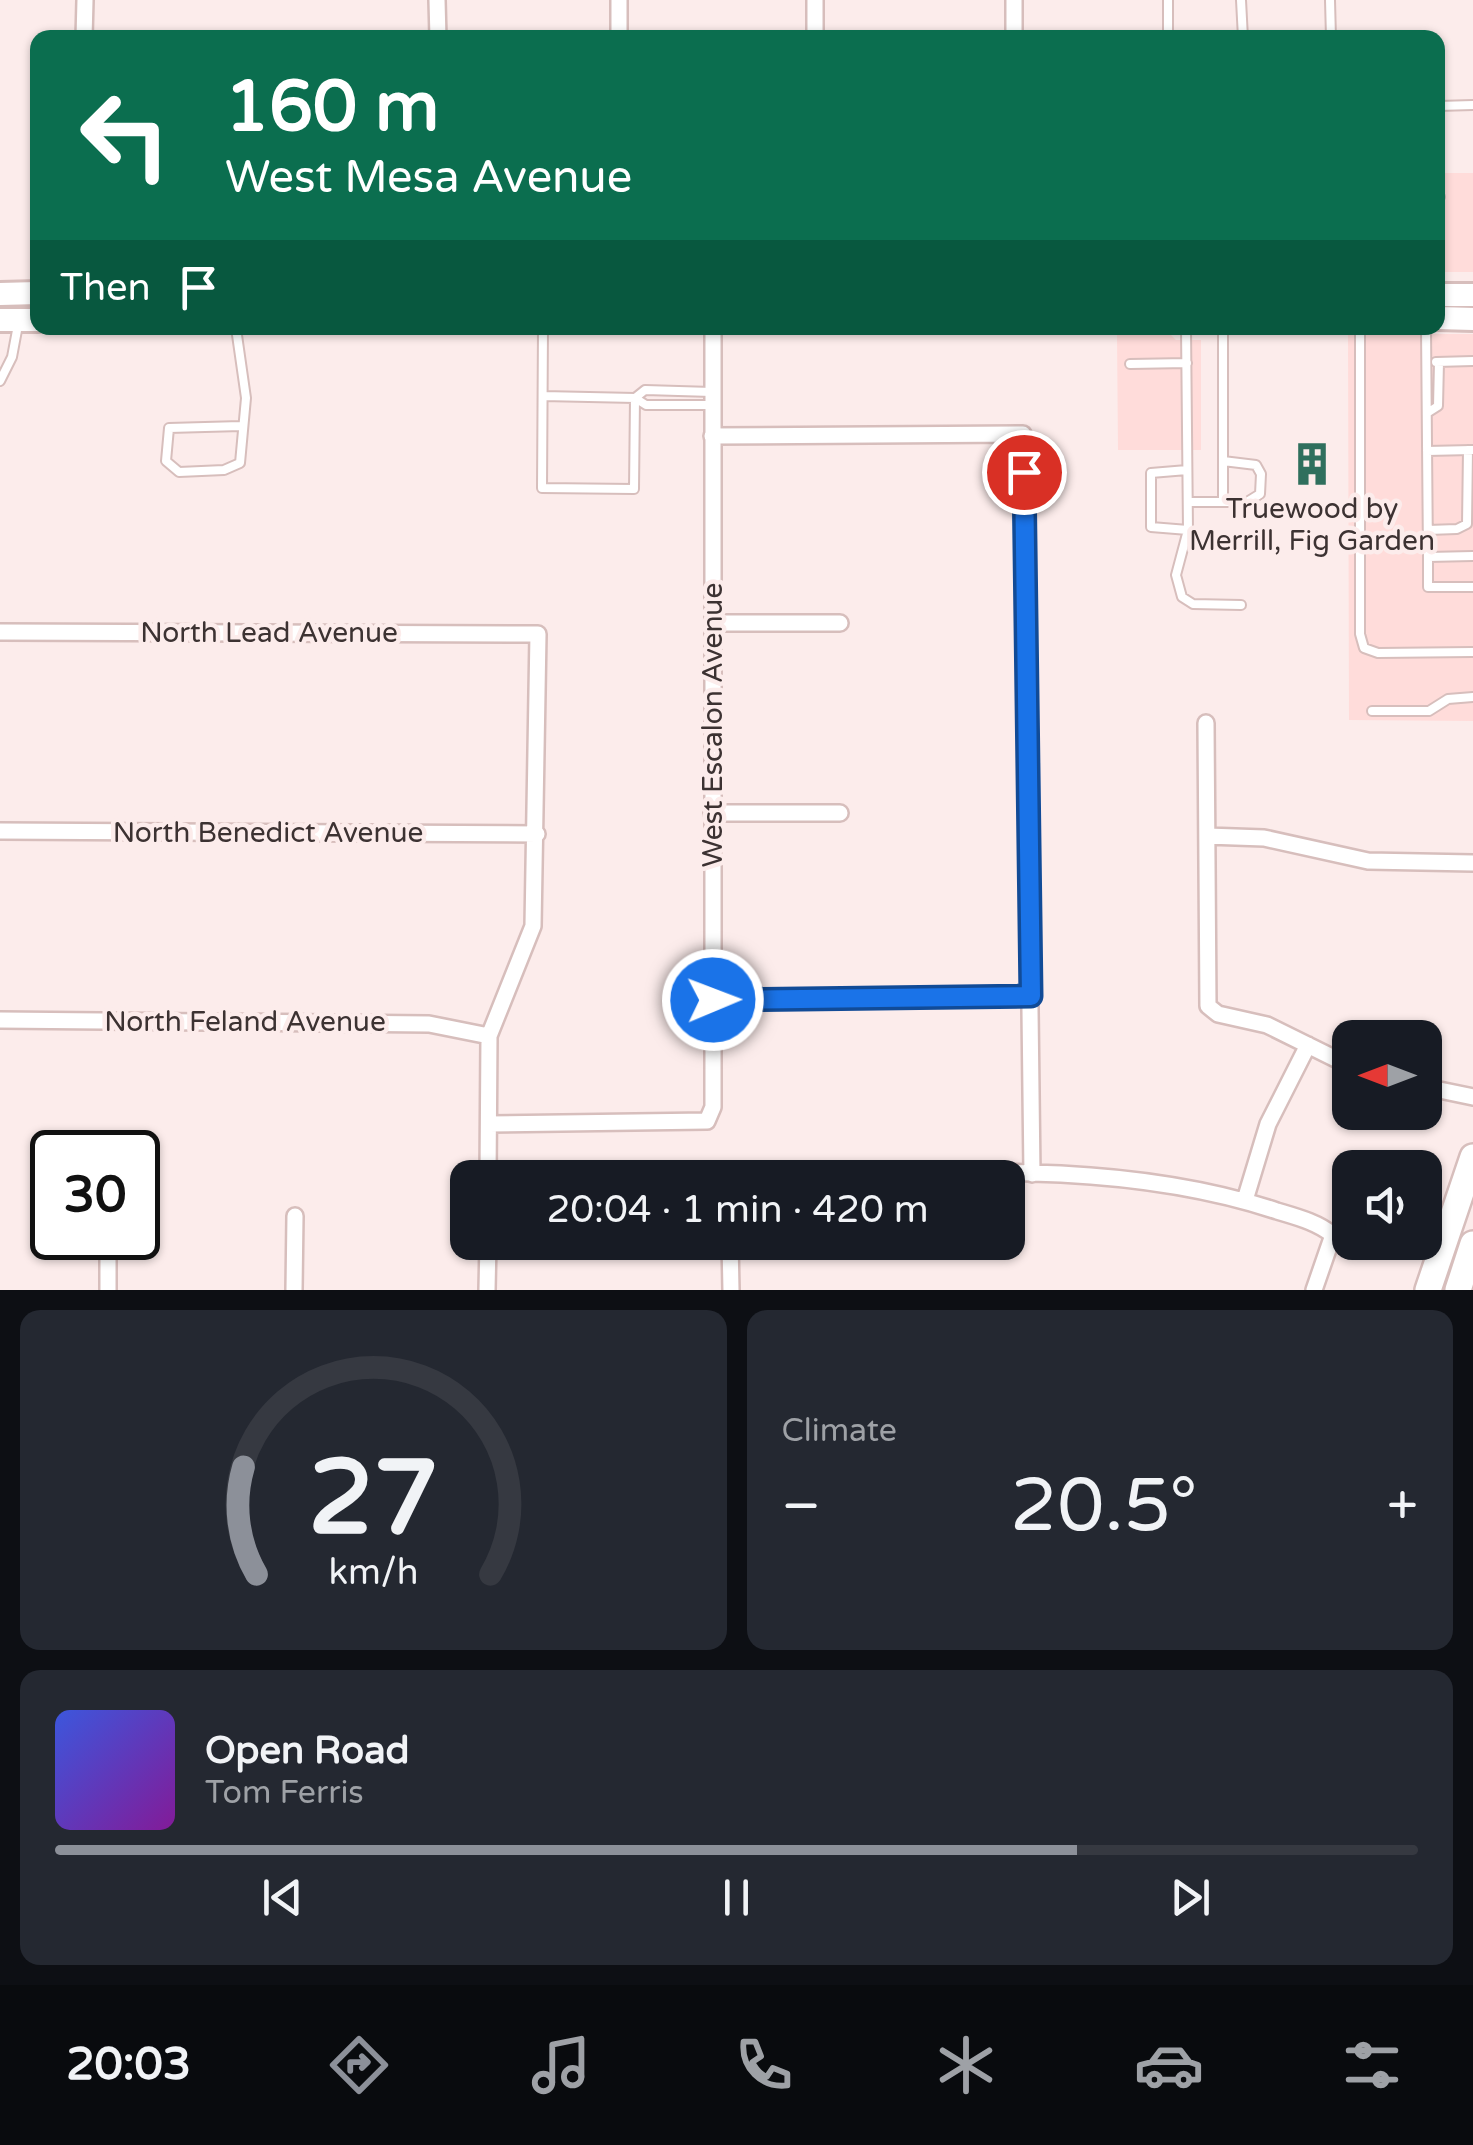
<!DOCTYPE html>
<html lang="en">
<head>
<meta charset="utf-8">
<style>
  :root { --surface:#171b24; --page:#242831; --text:#f1f3f6; --muted:#9ea1a6; --line:#363941; --accent:#8c9099 }
  body { margin:0; font-family:"Varela Round",sans-serif; background:var(--page); color:var(--text); height:100vh; display:flex; flex-direction:column; font-size:38px; white-space:nowrap }
  * { box-sizing:border-box; margin:0 }
  p { font-size:32px; color:var(--muted) }
  .icon { flex:none; width:55px; height:55px; fill:none; stroke:currentColor; stroke-width:2; stroke-linecap:round; stroke-linejoin:round }
  .map { position:relative; height:1290px; overflow:hidden }
  .drawer { display:flex; flex-direction:column; gap:20px; padding:20px; background:#0d0f14; flex:1 }
  .drawer>* { flex:none }
  .top-card { position:absolute; left:30px; top:30px; width:1415px; height:305px; border-radius:20px; box-shadow:0 2px 8px #0004; background:#0b6e4f; color:#fff; overflow:hidden }
  .needle { width:65px; rotate:270deg }
  .controls { position:absolute; left:1332px; top:1020px; display:grid; gap:20px }
  .controls a { display:grid; place-items:center; width:110px; height:110px; border-radius:20px; background:var(--surface); box-shadow:0 2px 8px #0004; font-size:50px }
  .speed { position:absolute; left:30px; top:1130px; display:flex; gap:20px; font-size:50px; font-weight:700; text-align:center }
  .speed>* { display:grid; place-content:center; width:130px; height:130px; border-radius:50%; background:var(--surface); box-shadow:0 2px 8px #0004; line-height:1 }
  .speed .limit { border:5px solid #111; border-radius:15px; background:#fff; color:#111 }
  .pin { position:absolute; display:grid; place-items:center; width:85px; height:85px; color:#fff; margin:-42px; border:5px solid #fff; border-radius:50%; box-shadow:0 2px 10px #0007 }
  .me { position:absolute; width:110px; margin:-55px; rotate:89deg; stroke-linejoin:round; filter:drop-shadow(0 0 8px #0008) }
  .turn { display:flex; align-items:center; gap:35px; height:210px; padding:0 30px; font-size:45px }
  .turn .icon { width:130px; height:130px; stroke-width:2.5 }
  .turn b { display:block; font-size:70px; line-height:85px }
  .then { display:flex; align-items:center; height:95px; padding:0 30px; background:#0003; gap:20px; font-size:38px }
  .big { font-size:75px; font-weight:600; line-height:1.1 }
  .drawer .tile { flex:1; display:flex; flex-direction:column; justify-content:center; gap:15px; min-width:0; padding:0 35px; border-radius:20px; background:var(--page) }
  .drawer .dial { align-items:center; gap:0 }
  .dial svg { height:260px; overflow:visible; fill:none; stroke:var(--line); stroke-width:7; stroke-linecap:round; text-anchor:middle }
  .dial text { fill:var(--text); stroke:none }
  .song { display:flex; align-items:center; gap:30px }
  .cover { width:120px; height:120px; border-radius:15px; background:linear-gradient(135deg,hsl(230 70% 55%),hsl(290 70% 35%)) }
  .played { height:10px; border-radius:5px; background:linear-gradient(90deg,var(--accent) 75%,var(--line) 75%) }
  .keys { display:flex; justify-content:space-around; direction:ltr }
  .heat { display:flex; justify-content:space-between; align-items:center; font-size:55px; direction:ltr }
  .drawer .tiles { flex:1; display:grid; gap:20px; grid-template-columns:1fr 1fr }
  .tile:last-child { grid-column:span 2 }
  .trip { position:absolute; left:450px; top:1160px; width:575px; height:100px; border-radius:20px; background:var(--surface); box-shadow:0 2px 8px #0004; font-weight:600; line-height:100px; text-align:center }
  .dock { display:flex; height:160px; justify-content:space-around; align-items:center; background:#090b0e; color:var(--muted) }
  .dock .icon { width:70px; height:70px }
  .dock .current { color:var(--accent) }
  .dock b { font-size:45px; color:var(--text) }
  .map>svg:first-child { display:block }
  .built { fill:#ffdcda }
  .lines { fill:none; stroke-linecap:round; stroke-linejoin:round }
  .service-casing { stroke:#d7bebc; stroke-width:12 }
  .minor-casing { stroke:#d7bebc; stroke-width:20 }
  .secondary-casing { stroke:#d7bebc; stroke-width:28 }
  .primary-casing { stroke:#d7bebc; stroke-width:30 }
  .service { stroke:#fff; stroke-width:8 }
  .minor { stroke:#fff; stroke-width:15 }
  .secondary { stroke:#fff; stroke-width:22 }
  .primary { stroke:#fff; stroke-width:25 }
  .route-casing { stroke:#114b97; stroke-width:25 }
  .route { stroke:#1a73e8; stroke-width:18 }
  .labels { text-anchor:middle; dominant-baseline:central; stroke-width:9; stroke-linejoin:round; paint-order:stroke }
  .poi-label { font-size:28px; fill:#3c3232; stroke:#fceceb }
  .street-label { font-size:28px; fill:#3c3232; stroke:#fceceb }
</style>
</head>
<body>
<div class="map">
<svg width="1473" height="1290" viewBox="0 0 1473 1290">
  <rect width="100%" height="100%" fill="#fceceb"/>
  <!-- built -->
  <path class="built" d="M1438,173h35v99h-35z
    M1117,334h53l6,6h25v110h-83z
    M1348,334h125v387l-124,-1z"/>
  <g class="lines">
    <!-- service casing -->
    <g class="service-casing">
      <path id="service" d="M1168,0v38
        M1241,0l2,38
        M1330,0l1,38
        M1438,106v54
        M1438,106l35,-1
        M1438,197h2
        M236,328l10,70 -6,65 -16,7 -45,2 -13,-11 3,-33 72,-2
        M1186,328l2,202 -12,45 6,22 11,7 48,1
        M1223,328v174
        M1360,328v306l4,14 14,5 95,-1
        M1426,328l2,229 45,-1
        M1436,362l37,-1
        M1130,364l57,-1
        M0,381l12,-24 6,-32
        M712,392l-67,-2 -10,8 11,7h66
        M543,396l92,2 -1,91 -92,-1 1,-160
        M1427,413l11,-7 1,-44
        M1427,451l45,-1
        M1187,470l-36,3v54l37,3
        M1188,502h59l13,-8 1,-20 -5,-9 -33,-4
        M1428,530l29,-1 10,-5 1,-74
        M1428,557v30h45
        M1372,711h57l19,-12 25,-2"/>
    </g>
    <!-- minor casing -->
    <g class="minor-casing">
      <path id="minor" d="M437,0l1,38
        M619,0v38
        M1014,0v38
        M84,38l1,-38
        M815,38v-38
        M712,436l311,-2 9,740
        M713,623h127
        M0,632l538,2 -5,292 -44,110 -1,142
        M1206,723l2,283 10,8 49,11 83,41
        M712,813h128
        M0,831l537,3
        M1207,836l57,2 104,23 105,2
        M713,999l318,-3
        M0,1020l429,4 60,12
        M1425,1087l48,10
        M489,1124l218,-3 6,-14v-779
        M743,1178c175,-3 365,-23 534,33 20,6 40,11 56,24l-19,55
        M1245,1200l23,-76 40,-79
        M108,1238v52
        M730,1242l1,48
        M294,1290l1,-74
        M487,1290l1,-48"/>
    </g>
    <!-- secondary casing -->
    <g class="secondary-casing">
      <path id="secondary" d="M0,294l38,-1
        M1438,295h35
        M1438,318l35,1
        M0,320h38"/>
    </g>
    <!-- primary casing -->
    <g class="primary-casing">
      <path id="primary" d="M1428,1290l45,-133
        M1458,1290l15,-46"/>
    </g>
    <!-- service -->
    <use href="#service" class="service"/>
    <!-- minor -->
    <use href="#minor" class="minor"/>
    <!-- secondary -->
    <use href="#secondary" class="secondary"/>
    <!-- primary -->
    <use href="#primary" class="primary"/>
  </g>
  <g class="lines">
    <!-- route casing -->
    <g class="route-casing">
      <path id="route" d="M713,1000l318,-4 -7,-524"/>
    </g>
    <!-- route -->
    <use href="#route" class="route"/>
  </g>
  <!-- icons -->
  <defs>
    <g id="building-bare" transform="scale(3.45)"><path d="M-4-6H4V6H1V3H-1V6H-4ZM-2.5-4.3h1.7v1.8h-1.7ZM.8-4.3h1.7v1.8H.8ZM-2.5-1h1.7V.8h-1.7ZM.8-1h1.7V.8H.8Z" fill="#2f6f5d" stroke="#fceceb" stroke-width="2.5" paint-order="stroke"/></g>
  </defs>
  <g fill-rule="evenodd">
    <use href="#building-bare" x="1312" y="464"/>
  </g>
  <g class="labels">
    <!-- poi labels -->
    <g class="poi-label">
      <text x="1312" y="509">Truewood by<tspan x="1312" dy="32">Merrill, Fig Garden</tspan></text>
    </g>
    <!-- street labels -->
    <g class="street-label">
      <text x="269" y="633">North Lead Avenue</text>
      <text transform="translate(713 725) rotate(-90)">West Escalon Avenue</text>
      <text x="268" y="833">North Benedict Avenue</text>
      <text x="245" y="1022">North Feland Avenue</text>
    </g>
  </g>
</svg>
<div class="controls">
<a><svg class="needle" viewBox="-14 -14 28 28"><path d="M0-13l5 13h-10z" fill="#e53935"/><path d="M0 13l5-13h-10z" fill="#9ea1a6"/></svg></a>
<a><svg class="icon" aria-label="sound" viewBox="0 0 24 24"><path d="M4 9h4l5-4v14l-5-4H4zM17 9q2 3 0 6"/></svg></a>
</div>
<div class="speed"><div class="limit">30</div></div>
<div class="pin" style="left:1024px;top:472px;background:#d93025"><svg class="icon" aria-label="arrive" viewBox="0 0 24 24"><path d="M6 21V4h12l-3 4 3 4H6"/></svg></div>
<svg class="me" style="left:713px;top:1000px" viewBox="-20 -20 40 40"><circle r="17" fill="#1a73e8" stroke="#fff" stroke-width="3"/><path d="M0-11L8 9 0 5-8 9z" fill="#fff"/></svg>
<div class="trip">20:04 · 1 min · 420 m</div>
<div class="top-card">
<div class="turn"><svg class="icon" aria-label="left" viewBox="0 0 24 24"><path d="M17 20v-9H6M10 6l-5 5 5 5"/></svg><div><b>160 m</b>West Mesa Avenue</div></div>
<div class="then">Then<svg class="icon" aria-label="arrive" viewBox="0 0 24 24"><path d="M6 21V4h12l-3 4 3 4H6"/></svg></div>
</div>
</div>
<section class="drawer">
<div class="tiles">
<div class="tile dial"><svg viewBox="0 0 100 80">
<path d="M14 69A42 42 0 1 1 86 69"/>
<path d="M14 69A42 42 0 0 1 10 36" stroke="#8c9099"/>
<text x="50" y="56" font-size="32" font-weight="700">27</text>
<text x="50" y="72" font-size="11">km/h</text>
</svg></div>
<div class="tile"><p>Climate</p>
<div class="heat"><a>−</a><b class="big">20.5°</b><a>+</a></div>
</div>
<div class="tile">
<div class="song"><i class="cover"></i><div><b>Open Road</b><p>Tom Ferris</p></div></div>
<div class="played"></div>
<div class="keys"><svg class="icon" aria-label="previous" viewBox="0 0 24 24"><path d="M18 5L8 12l10 7zM5 5v14"/></svg><svg class="icon" aria-label="pause" viewBox="0 0 24 24"><path d="M8 5v14M16 5v14"/></svg><svg class="icon" aria-label="next" viewBox="0 0 24 24"><path d="M6 5l10 7-10 7zM19 5v14"/></svg></div>
</div>
</div>
</section>
<nav class="dock">
<b>20:03</b>
<svg class="icon current" aria-label="directions" viewBox="0 0 24 24"><path d="M12 3l9 9-9 9-9-9zM9 14v-3h6M13 9l2 2-2 2"/></svg>
<svg class="icon" aria-label="music" viewBox="0 0 24 24"><path d="M9 18V5l10-2v13"/><circle cx="6" cy="18" r="3"/><circle cx="16" cy="16" r="3"/></svg>
<svg class="icon" aria-label="phone" viewBox="0 0 24 24"><path d="M5 4h4l2 5-3 2q2 4 5 5l2-3 5 2v4C11 20 4 13 5 4z"/></svg>
<svg class="icon" aria-label="climate" viewBox="0 0 24 24"><path d="M12 3v18M4 7l16 10M4 17L20 7"/></svg>
<svg class="icon" aria-label="car" viewBox="0 0 24 24"><path d="M5 17H2v-5l4-1 3-4h7l3 4 3 1v5h-3M9 17h6M6 11h13"/><circle cx="7" cy="17" r="2"/><circle cx="17" cy="17" r="2"/></svg>
<svg class="icon" aria-label="filters" viewBox="0 0 24 24"><path d="M4 7h16M4 17h16"/><circle cx="9" cy="7" r="2"/><circle cx="15" cy="17" r="2"/></svg>
</nav>
</body>
</html>
